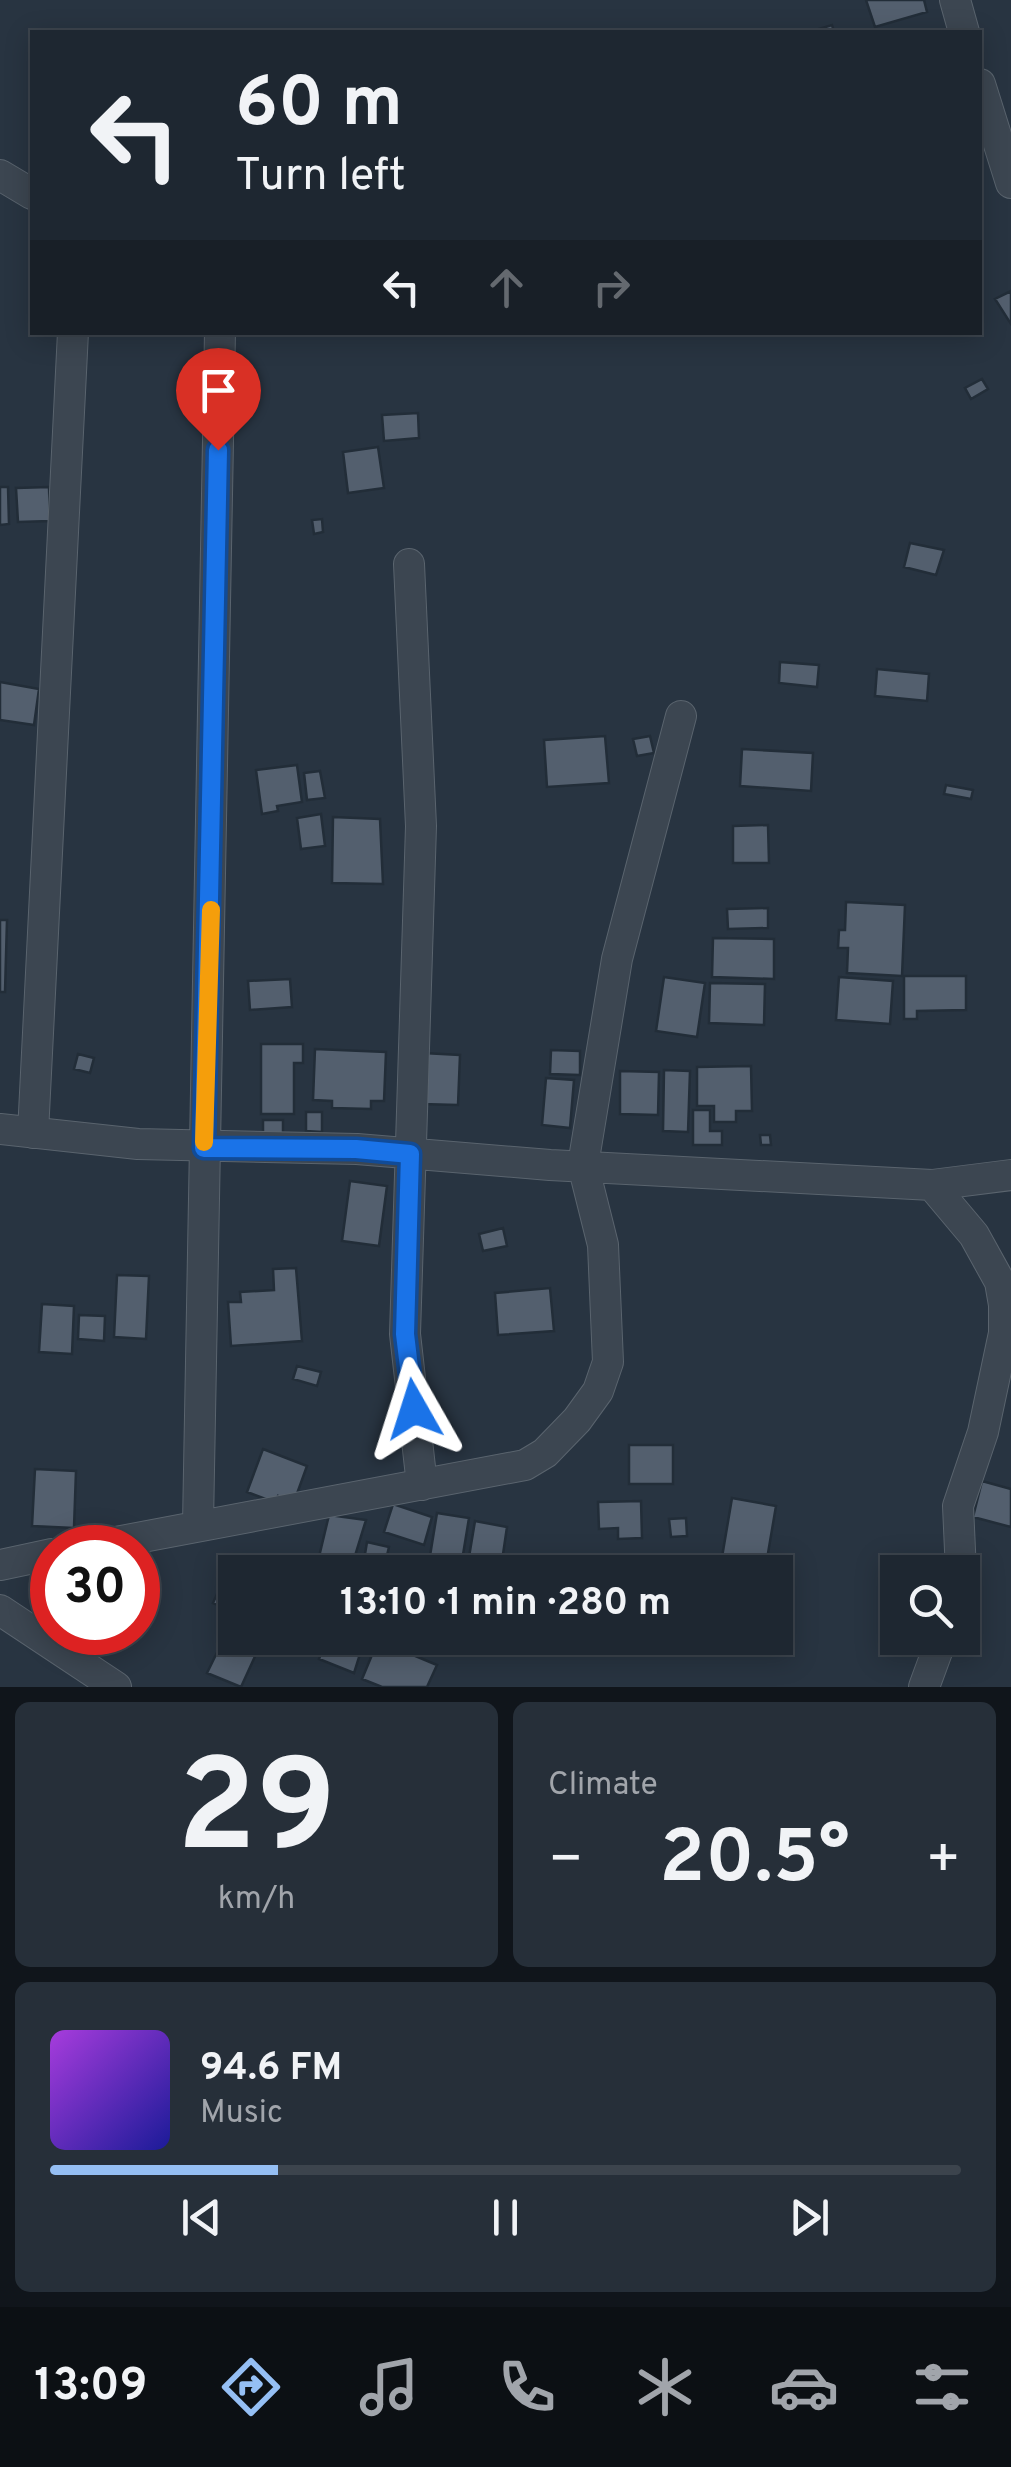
<!DOCTYPE html>
<html lang="en">
<head>
<meta charset="utf-8">
<style>
  :root { --surface:#1e2731; --page:#262f39; --text:#f1f3f6; --muted:#a1a5ab; --line:#3c444d; --accent:#95bff4 }
  body { margin:0; font-family:Overpass,sans-serif; background:var(--page); color:var(--text); height:100vh; display:flex; flex-direction:column; font-size:38px; white-space:nowrap }
  * { box-sizing:border-box; margin:0 }
  p { font-size:32px; color:var(--muted) }
  .icon { flex:none; width:55px; height:55px; fill:none; stroke:currentColor; stroke-width:2; stroke-linecap:round; stroke-linejoin:round }
  .map { position:relative; height:1687px; overflow:hidden }
  .sheet { display:flex; flex-direction:column; gap:15px; padding:15px; background:#10151b; flex:1 }
  .sheet>* { flex:none }
  .banner { position:absolute; left:30px; top:30px; width:952px; height:305px; border-radius:0px; box-shadow:0 5px 25px #0003,0 0 0 2px var(--line); background:#1e2731; color:var(--text); overflow:hidden }
  .buttons { position:absolute; left:880px; top:1555px; display:grid; gap:20px }
  .buttons a { display:grid; place-items:center; width:100px; height:100px; border-radius:0px; background:var(--surface); box-shadow:0 5px 25px #0003,0 0 0 2px var(--line); font-size:50px }
  .speed { position:absolute; left:30px; top:1525px; display:flex; gap:20px; font-size:50px; font-weight:700; text-align:center }
  .speed>* { display:grid; place-content:center; width:130px; height:130px; border-radius:50%; background:var(--surface); box-shadow:0 5px 25px #0003,0 0 0 2px var(--line); line-height:1 }
  .speed .limit { border:15px solid #d22; background:#fff; color:#111 }
  .pin { position:absolute; display:grid; place-items:center; width:85px; height:85px; color:#fff; margin:-102px -42px; border-radius:50% 50% 50% 0; rotate:-45deg; box-shadow:0 0 10px #0007 }
  .pin .icon { rotate:45deg }
  .me { position:absolute; width:110px; margin:-55px; rotate:354deg; stroke-linejoin:round; filter:drop-shadow(0 0 8px #0008) }
  .turn { display:flex; align-items:center; gap:35px; height:210px; padding:0 40px; font-size:45px }
  .turn .icon { width:130px; height:130px; stroke-width:2.5 }
  .turn b { display:block; font-size:70px; line-height:85px }
  .lanes { display:flex; align-items:center; height:95px; padding:0 40px; background:#0003; justify-content:center; gap:50px; direction:ltr }
  .lanes .off { opacity:.35 }
  .big { font-size:75px; font-weight:700; line-height:1.1 }
  .sheet .tile { flex:1; display:flex; flex-direction:column; justify-content:center; gap:15px; min-width:0; padding:0 35px; border-radius:15px; background:var(--page) }
  .sheet .dial { align-items:center; gap:0 }
  .dial b { font-size:130px; line-height:1 }
  .song { display:flex; align-items:center; gap:30px }
  .cover { width:120px; height:120px; border-radius:15px; background:linear-gradient(135deg,hsl(280 70% 55%),hsl(240 70% 35%)) }
  .played { height:10px; border-radius:5px; background:linear-gradient(90deg,var(--accent) 25%,var(--line) 25%) }
  .keys { display:flex; justify-content:space-around; direction:ltr }
  .heat { display:flex; justify-content:space-between; align-items:center; font-size:55px; direction:ltr }
  .sheet .tiles { flex:1; display:grid; gap:15px; grid-template-columns:1fr 1fr }
  .tile:last-child { grid-column:span 2 }
  .trip { position:absolute; left:218px; top:1555px; width:575px; height:100px; border-radius:0px; background:var(--surface); box-shadow:0 5px 25px #0003,0 0 0 2px var(--line); font-weight:700; line-height:100px; text-align:center }
  .dock { display:flex; height:160px; justify-content:space-around; align-items:center; background:#0c1014; color:var(--muted) }
  .dock .icon { width:70px; height:70px }
  .dock .selected { color:var(--accent) }
  .dock b { font-size:45px; color:var(--text) }
  .map>svg:first-child { display:block }
  .building { fill:#535f6e; stroke:#222d38; stroke-width:2.5 }
  .lines { fill:none; stroke-linecap:round; stroke-linejoin:round }
  .street-casing { stroke:#5a646e; stroke-width:32 }
  .street { stroke:#3c4651; stroke-width:30 }
  .route-casing { stroke:#114b97; stroke-width:25 }
  .route { stroke:#1a73e8; stroke-width:18 }
  .slow { stroke:#f59e0b; stroke-width:18 }
</style>
</head>
<body>
<div class="map">
<svg width="1011" height="1687" viewBox="0 0 1011 1687">
  <rect width="100%" height="100%" fill="#283441"/>
  <!-- building -->
  <path class="building" d="M866,0h58l3,12 -52,15z
    M832,25l2,7h-25z
    M1011,291v33l-16,-25z
    M982,379l6,10 -17,10 -6,-11z
    M418,413l1,25 -35,3 -2,-26z
    M378,447l6,41 -36,5 -5,-41z
    M0,487h8l1,37 -9,1z
    M49,487l1,34 -32,1 -2,-34z
    M322,519l1,13 -9,2 -2,-14z
    M910,543l34,7 -8,25 -32,-8z
    M780,662l39,3 -2,22 -38,-4z
    M877,669l52,5 -2,27 -52,-5z
    M0,682l39,7 -5,36 -34,-5z
    M605,736l4,47 -62,4 -3,-47z
    M650,736l4,17 -17,3 -4,-17z
    M742,749l71,4 -2,38 -71,-5z
    M297,765l5,37 -25,4 1,5 -16,3 -6,-44z
    M320,771l5,27 -18,2 -3,-27z
    M946,785l27,5 -2,9 -27,-5z
    M321,814l4,32 -24,3 -4,-31z
    M333,817l47,2 3,65 -51,-1z
    M768,825l1,38h-36v-37z
    M846,902l59,3 -3,71 -55,-3 1,-25h-10l1,-18h6z
    M768,908v20l-40,1 -1,-20z
    M0,920h7l-2,72h-5z
    M713,938l61,1v40l-62,-2z
    M904,976h62v34l-49,1v8h-13z
    M664,977l41,6 -8,54 -41,-6z
    M839,977l54,4 -3,43 -54,-4z
    M290,979l2,28 -42,3 -2,-29z
    M710,983l55,1 -1,41 -55,-2z
    M261,1044h42v19h-9v51h-33z
    M315,1049l71,3 -2,49h-13v8l-39,-1v-7l-19,-1z
    M551,1050l29,1v24l-30,-1z
    M423,1053l37,2 -2,50 -37,-1z
    M78,1054l16,4 -4,15 -16,-4z
    M751,1066l1,45h-16v11h-22v-16h-17v-39z
    M664,1070l26,1 -2,61 -25,-1z
    M620,1071l39,1 -1,43 -38,-1z
    M546,1078l28,2 -4,48 -28,-3z
    M693,1110h17v21h12v14h-29z
    M306,1112h16v20l-16,-1z
    M263,1120h20v16h-20z
    M760,1135h10l1,10h-10z
    M350,1181l37,5 -8,60 -37,-5z
    M503,1228l4,18 -24,5 -4,-17z
    M296,1268l6,73 -71,5 -3,-44h13l-1,-10 34,-2 -1,-21z
    M117,1275l32,1 -3,63 -32,-2z
    M550,1288l4,43 -56,4 -3,-42z
    M42,1304l32,2 -2,48 -33,-2z
    M79,1315l26,1 -1,25 -26,-2z
    M297,1366l24,6 -4,14 -24,-7z
    M629,1445h44v39h-44z
    M263,1449l44,17 -13,36 -16,-6 -2,7 -29,-11z
    M35,1469l41,2 -2,57 -42,-2z
    M982,1481l29,8v38l-38,-10z
    M732,1498l44,8 -11,65 -44,-8z
    M641,1501l1,37 -24,1v-11l-19,1 -1,-27z
    M393,1504l39,13 -8,28 -40,-13z
    M437,1513l32,5 -8,49 -32,-5z
    M329,1515l37,5 -16,52 -32,-11z
    M686,1518l1,18 -16,1 -2,-18z
    M475,1521l32,6 -6,41 -33,-5z
    M367,1542l22,5 -6,25h-21z
    M230,1565l15,7h-10v40l-22,-9z
    M230,1626l5,2v10h20l7,3 -21,46 -34,-14z
    M327,1638h38l-11,35 -35,-14z
    M379,1638h41l-7,17 24,10 -10,22h-45l-20,-8z"/>
  <g class="lines">
    <!-- street casing -->
    <g class="street-casing">
      <path id="street" d="M955,0l9,32
        M980,84l31,99
        M0,175l32,19
        M409,564l12,262 -16,508 17,151
        M0,1129l138,15 219,5 193,16 382,20 79,-10
        M33,1133l40,-801
        M932,1185l42,50 26,47 4,23v28l-21,99 -25,74 3,66
        M198,1524l22,-1192
        M84,1548l441,-83 20,-12 32,-33 21,-29 10,-29 -5,-117 -20,-80 34,-206 64,-243
        M0,1565l52,-11
        M0,1610l116,77
        M924,1687l18,-49"/>
    </g>
    <!-- street -->
    <use href="#street" class="street"/>
  </g>
  <g class="lines">
    <!-- route casing -->
    <g class="route-casing">
      <path id="route" d="M218,450l-14,698 152,1 54,5 -5,180 9,75"/>
    </g>
    <!-- route -->
    <use href="#route" class="route"/>
    <!-- slow -->
    <path class="slow" d="M204,1142l7,-232"/>
  </g>
</svg>
<div class="buttons">
<a><svg class="icon" aria-label="search" viewBox="0 0 24 24"><circle cx="10" cy="10" r="6"/><path d="M15 15l6 6"/></svg></a>
</div>
<div class="speed"><div class="limit">30</div></div>
<div class="pin" style="left:218px;top:450px;background:#d93025"><svg class="icon" aria-label="arrive" viewBox="0 0 24 24"><path d="M6 21V4h12l-3 4 3 4H6"/></svg></div>
<svg class="me" style="left:414px;top:1409px" viewBox="-20 -20 40 40"><path d="M0-17L14 15 0 8-14 15z" fill="#1a73e8" stroke="#fff" stroke-width="4"/></svg>
<div class="trip">13:10 · 1 min · 280 m</div>
<div class="banner">
<div class="turn"><svg class="icon" aria-label="left" viewBox="0 0 24 24"><path d="M17 20v-9H6M10 6l-5 5 5 5"/></svg><div><b>60 m</b>Turn left</div></div>
<div class="lanes"><svg class="icon" aria-label="left" viewBox="0 0 24 24"><path d="M17 20v-9H6M10 6l-5 5 5 5"/></svg><svg class="icon off" aria-label="ahead" viewBox="0 0 24 24"><path d="M12 20V5M6 11l6-6 6 6"/></svg><svg class="icon off" aria-label="right" viewBox="0 0 24 24"><path d="M7 20v-9h11M14 6l5 5-5 5"/></svg></div>
</div>
</div>
<section class="sheet">
<div class="tiles">
<div class="tile dial"><b>29</b><p>km/h</p></div>
<div class="tile"><p>Climate</p>
<div class="heat"><a>−</a><b class="big">20.5°</b><a>+</a></div>
</div>
<div class="tile">
<div class="song"><i class="cover"></i><div><b>94.6 FM</b><p>Music</p></div></div>
<div class="played"></div>
<div class="keys"><svg class="icon" aria-label="previous" viewBox="0 0 24 24"><path d="M18 5L8 12l10 7zM5 5v14"/></svg><svg class="icon" aria-label="pause" viewBox="0 0 24 24"><path d="M8 5v14M16 5v14"/></svg><svg class="icon" aria-label="next" viewBox="0 0 24 24"><path d="M6 5l10 7-10 7zM19 5v14"/></svg></div>
</div>
</div>
</section>
<nav class="dock">
<b>13:09</b>
<svg class="icon selected" aria-label="directions" viewBox="0 0 24 24"><path d="M12 3l9 9-9 9-9-9zM9 14v-3h6M13 9l2 2-2 2"/></svg>
<svg class="icon" aria-label="music" viewBox="0 0 24 24"><path d="M9 18V5l10-2v13"/><circle cx="6" cy="18" r="3"/><circle cx="16" cy="16" r="3"/></svg>
<svg class="icon" aria-label="phone" viewBox="0 0 24 24"><path d="M5 4h4l2 5-3 2q2 4 5 5l2-3 5 2v4C11 20 4 13 5 4z"/></svg>
<svg class="icon" aria-label="climate" viewBox="0 0 24 24"><path d="M12 3v18M4 7l16 10M4 17L20 7"/></svg>
<svg class="icon" aria-label="car" viewBox="0 0 24 24"><path d="M5 17H2v-5l4-1 3-4h7l3 4 3 1v5h-3M9 17h6M6 11h13"/><circle cx="7" cy="17" r="2"/><circle cx="17" cy="17" r="2"/></svg>
<svg class="icon" aria-label="filters" viewBox="0 0 24 24"><path d="M4 7h16M4 17h16"/><circle cx="9" cy="7" r="2"/><circle cx="15" cy="17" r="2"/></svg>
</nav>
</body>
</html>
